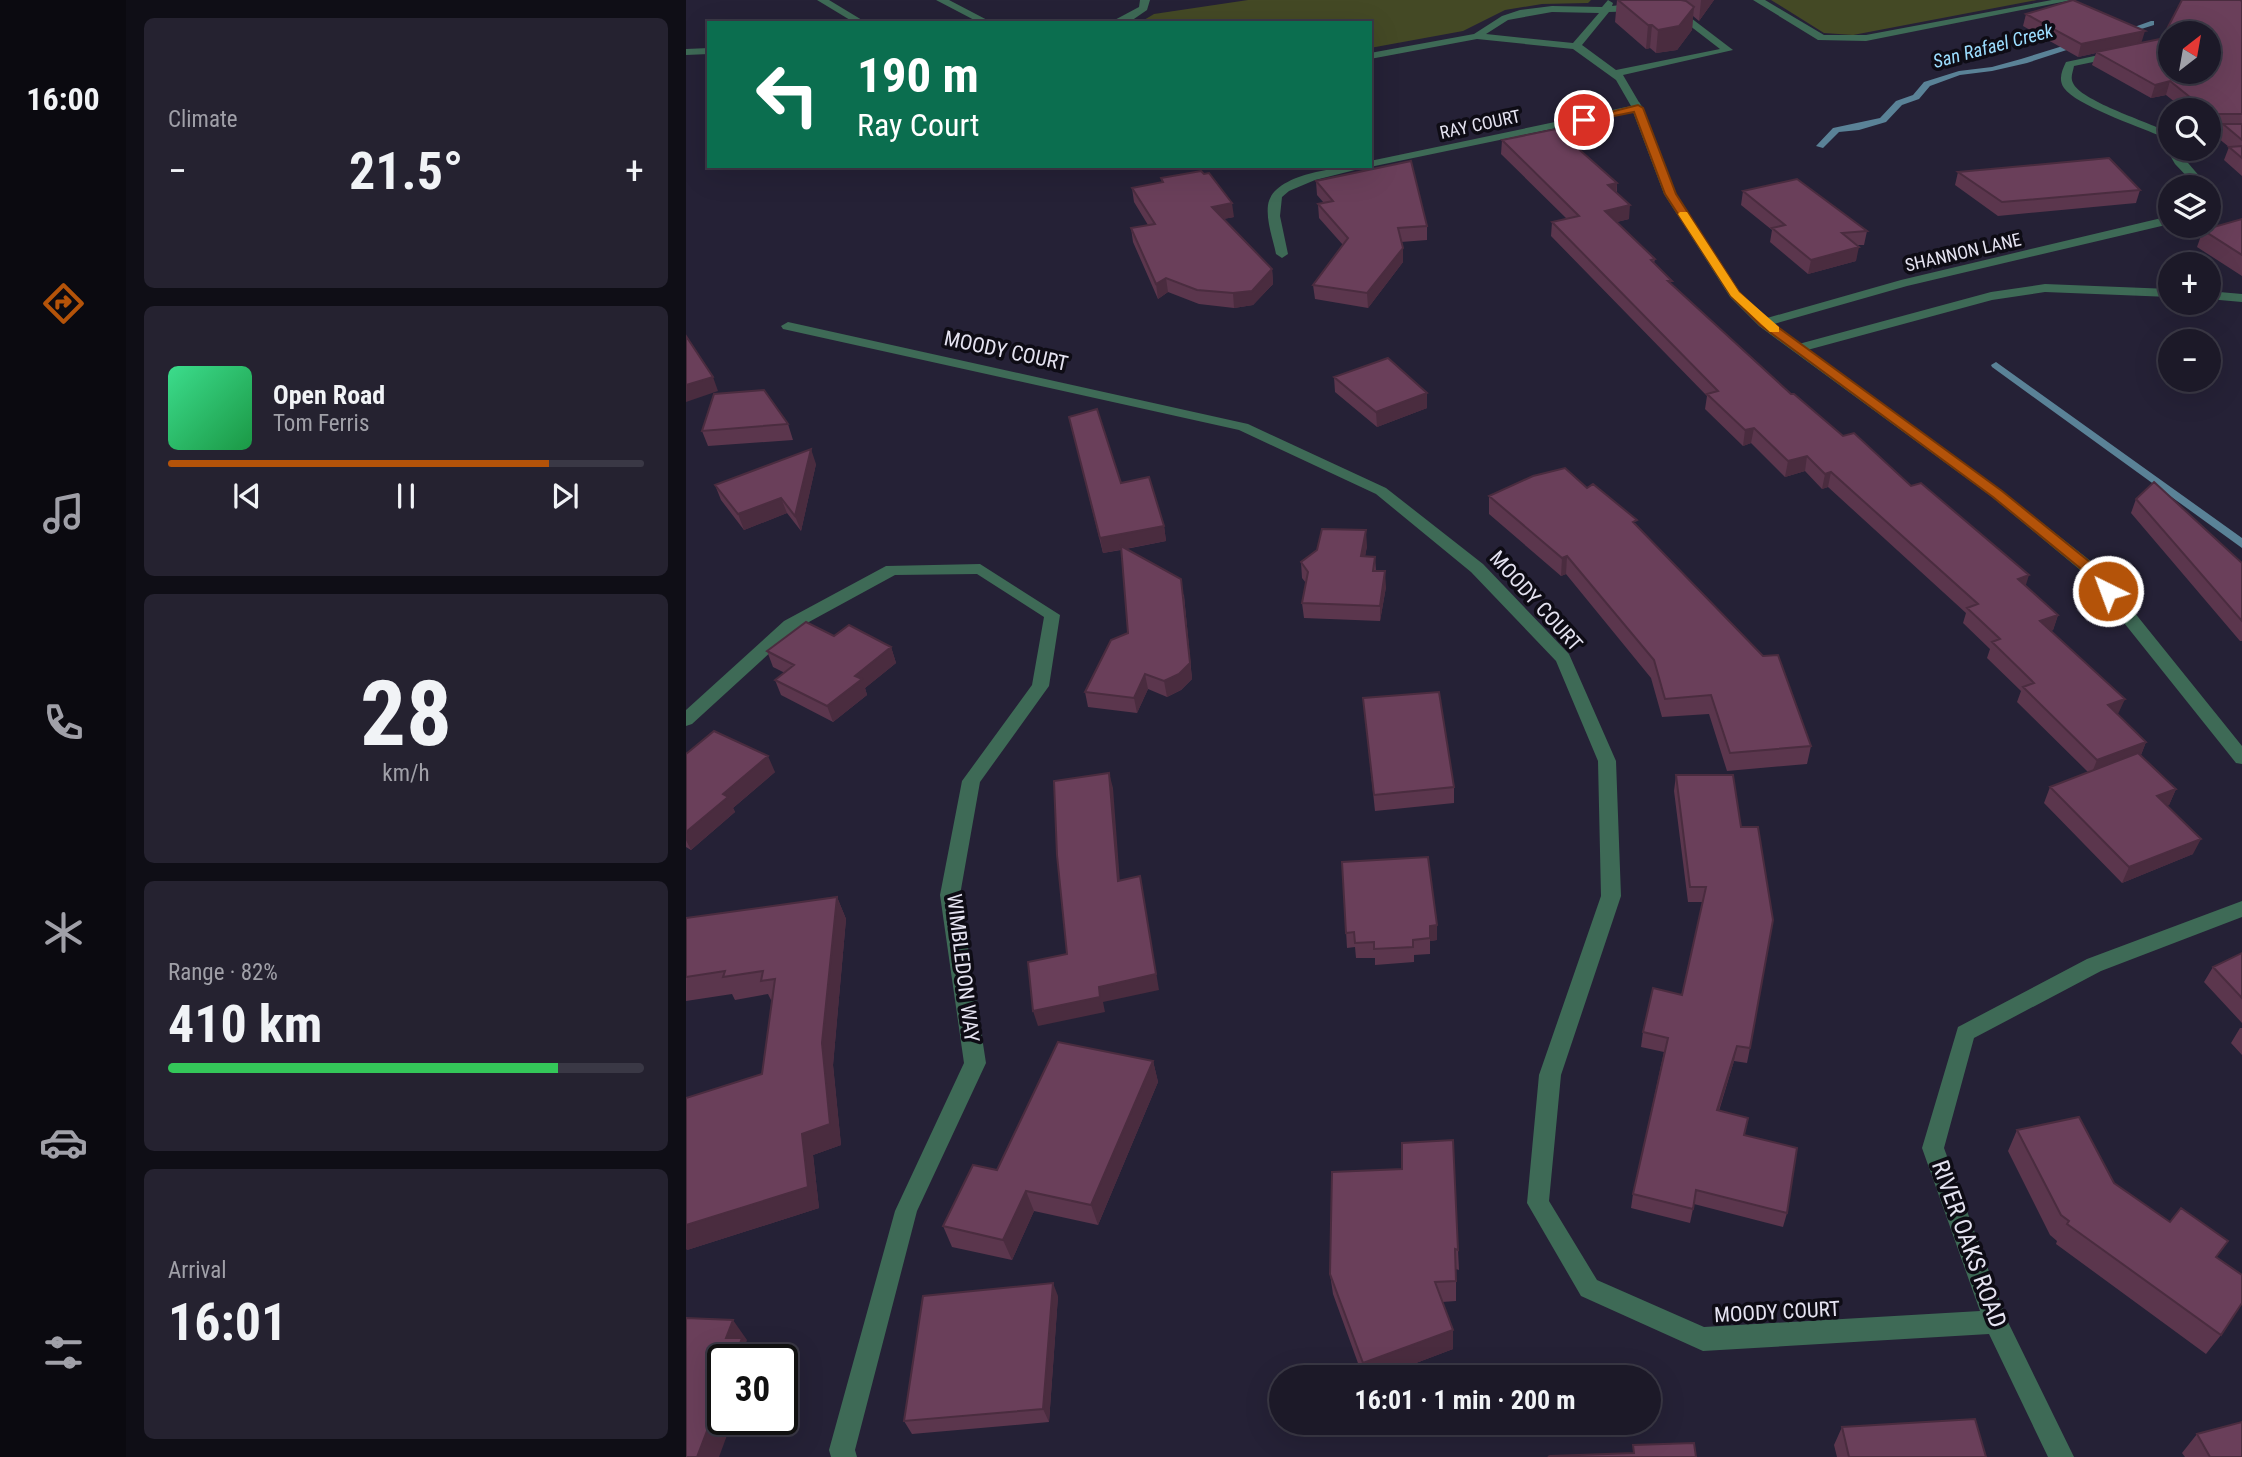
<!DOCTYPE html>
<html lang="en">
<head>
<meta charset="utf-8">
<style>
  :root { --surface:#1c1928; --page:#252230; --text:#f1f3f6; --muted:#a0a0a8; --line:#3a3845; --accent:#b45309 }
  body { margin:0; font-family:"Roboto Condensed",sans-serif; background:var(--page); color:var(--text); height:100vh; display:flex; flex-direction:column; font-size:26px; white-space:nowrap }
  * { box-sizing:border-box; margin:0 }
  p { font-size:23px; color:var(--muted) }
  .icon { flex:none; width:38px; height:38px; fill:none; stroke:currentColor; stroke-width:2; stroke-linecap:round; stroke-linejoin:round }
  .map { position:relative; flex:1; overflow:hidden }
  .sheet { display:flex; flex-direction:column; gap:18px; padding:18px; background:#0f0e16; width:560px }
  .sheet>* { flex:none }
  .hud { position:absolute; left:21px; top:21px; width:665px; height:147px; border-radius:0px; box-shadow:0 7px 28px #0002,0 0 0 2px var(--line); background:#0b6e4f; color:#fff; overflow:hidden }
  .needle { width:46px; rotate:31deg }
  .fabs { position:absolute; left:1472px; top:21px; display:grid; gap:14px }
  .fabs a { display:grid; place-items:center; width:63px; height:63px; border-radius:50%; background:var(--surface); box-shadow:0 7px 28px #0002,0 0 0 2px var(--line); font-size:35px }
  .speed { position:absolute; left:21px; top:1344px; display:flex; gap:14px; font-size:35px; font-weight:700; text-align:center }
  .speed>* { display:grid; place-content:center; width:91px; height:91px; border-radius:50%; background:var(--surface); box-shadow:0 7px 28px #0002,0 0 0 2px var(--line); line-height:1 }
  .speed .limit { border:4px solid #111; border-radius:10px; background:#fff; color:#111 }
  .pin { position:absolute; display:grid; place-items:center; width:60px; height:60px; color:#fff; margin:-30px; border:4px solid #fff; border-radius:50%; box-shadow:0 2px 7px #0007 }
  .me { position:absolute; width:77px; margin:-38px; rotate:318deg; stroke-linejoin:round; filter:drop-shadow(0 0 5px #0008) }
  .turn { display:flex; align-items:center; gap:24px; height:147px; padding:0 35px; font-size:32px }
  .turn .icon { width:91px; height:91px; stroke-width:2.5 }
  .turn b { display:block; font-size:49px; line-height:60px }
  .big { font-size:52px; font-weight:700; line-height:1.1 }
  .sheet .card { flex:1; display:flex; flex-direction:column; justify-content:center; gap:10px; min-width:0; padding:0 24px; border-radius:10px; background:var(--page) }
  .sheet .dial { align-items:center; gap:0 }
  .dial b { font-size:91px; line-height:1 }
  .song { display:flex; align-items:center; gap:21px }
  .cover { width:84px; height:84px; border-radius:10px; background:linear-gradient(135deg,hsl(150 70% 55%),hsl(140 70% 35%)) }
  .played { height:7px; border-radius:4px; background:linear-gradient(90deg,var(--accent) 80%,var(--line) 80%) }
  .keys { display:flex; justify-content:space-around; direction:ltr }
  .heat { display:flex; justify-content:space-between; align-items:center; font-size:38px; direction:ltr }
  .charge { height:10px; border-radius:5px; background:linear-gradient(90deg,#34c759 82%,var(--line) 0) }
  .trip { position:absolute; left:583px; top:1365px; width:392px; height:70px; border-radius:35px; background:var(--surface); box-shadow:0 7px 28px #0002,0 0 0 2px var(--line); font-weight:700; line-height:70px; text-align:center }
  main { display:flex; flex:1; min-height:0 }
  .tab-bar { display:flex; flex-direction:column; width:126px; justify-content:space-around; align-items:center; background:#0b0a10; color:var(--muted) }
  .tab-bar .icon { width:49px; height:49px }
  .tab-bar .active { color:var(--accent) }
  .tab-bar b { font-size:32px; color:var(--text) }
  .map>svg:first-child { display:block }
  .green { fill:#444925 }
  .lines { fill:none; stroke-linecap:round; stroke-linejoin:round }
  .stream { fill:#5a8297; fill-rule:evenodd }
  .lane { fill:#3e6a56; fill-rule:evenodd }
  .street { fill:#3e6a56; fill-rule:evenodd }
  .wall { fill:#5b364d; fill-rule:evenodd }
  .shaded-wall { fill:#4a2c3f }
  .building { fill:#6a3f5a; stroke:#4a2c3f; stroke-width:2 }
  .route { fill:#b45309; stroke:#753606; stroke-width:2 }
  .slow { fill:#f59e0b }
  .labels { text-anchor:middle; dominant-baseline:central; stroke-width:7; stroke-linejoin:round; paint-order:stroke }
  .far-street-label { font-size:18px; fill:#e5e3f1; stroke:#0e0c15 }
  .far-water-label { font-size:19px; font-style:italic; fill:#9cdeff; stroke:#0e0c15 }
  .street-label { font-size:21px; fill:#e5e3f1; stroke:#0e0c15 }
  .near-street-label { font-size:24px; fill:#e5e3f1; stroke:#0e0c15 }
</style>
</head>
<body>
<main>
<nav class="tab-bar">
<b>16:00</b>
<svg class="icon active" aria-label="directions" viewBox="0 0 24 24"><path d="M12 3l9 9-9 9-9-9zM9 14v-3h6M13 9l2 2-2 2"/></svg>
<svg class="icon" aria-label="music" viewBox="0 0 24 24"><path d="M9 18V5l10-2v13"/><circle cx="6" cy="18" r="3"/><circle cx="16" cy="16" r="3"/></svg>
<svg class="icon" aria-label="phone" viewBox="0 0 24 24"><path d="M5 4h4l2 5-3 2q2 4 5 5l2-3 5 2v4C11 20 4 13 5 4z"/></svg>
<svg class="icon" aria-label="climate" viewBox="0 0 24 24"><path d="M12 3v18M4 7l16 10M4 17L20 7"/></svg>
<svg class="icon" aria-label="car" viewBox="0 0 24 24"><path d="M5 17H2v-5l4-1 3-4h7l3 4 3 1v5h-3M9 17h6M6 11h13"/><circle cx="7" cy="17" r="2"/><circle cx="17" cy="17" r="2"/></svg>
<svg class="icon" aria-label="filters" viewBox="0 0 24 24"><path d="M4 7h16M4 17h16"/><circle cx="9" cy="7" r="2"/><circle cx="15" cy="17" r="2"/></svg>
</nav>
<section class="sheet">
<div class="card"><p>Climate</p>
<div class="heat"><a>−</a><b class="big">21.5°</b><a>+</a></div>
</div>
<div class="card">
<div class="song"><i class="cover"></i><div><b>Open Road</b><p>Tom Ferris</p></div></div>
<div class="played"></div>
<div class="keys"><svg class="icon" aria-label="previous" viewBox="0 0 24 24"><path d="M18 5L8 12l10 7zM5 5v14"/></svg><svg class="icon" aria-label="pause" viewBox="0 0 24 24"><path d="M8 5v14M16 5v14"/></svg><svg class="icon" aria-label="next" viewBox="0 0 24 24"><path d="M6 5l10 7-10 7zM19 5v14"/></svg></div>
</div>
<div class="card dial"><b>28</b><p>km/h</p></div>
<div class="card"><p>Range · 82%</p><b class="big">410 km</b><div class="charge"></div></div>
<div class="card"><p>Arrival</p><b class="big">16:01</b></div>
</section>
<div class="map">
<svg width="1556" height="1457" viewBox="0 0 1556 1457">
  <rect width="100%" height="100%" fill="#252136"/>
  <!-- green -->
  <path class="green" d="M562,0h343l-3,3 -46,1 -37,6 -42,21 -93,17v-25h-231l15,-9z
    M1085,0h266l-184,35 -29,-2z"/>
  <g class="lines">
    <!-- stream -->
    <path class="stream" d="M1465,21h3v4l-35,11 -4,-2z
      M1393,41h3v4l-55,18 -35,8 -32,4 -30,11 -11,13 -17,6 -16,17 -27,8 -20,2 -16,16 -7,-2 17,-18 47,-10 16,-17 17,-6 11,-13 35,-11 33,-4 29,-8z
      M1310,362l246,176v10l-250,-181 -1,-2z"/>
    <!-- lane -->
    <path class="lane" d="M131,0h12l38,23h-12z
      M250,0h13l44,23h-13z
      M454,0h10l-3,10 -16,11 -22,2 30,-16z
      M922,0l5,3 -1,3 16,-2 17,4 -5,3 -31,1 -27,33 34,25 104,-21 -35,-27 -18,-4v-4l3,-1 21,5 42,32 -110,25 17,29 -5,3 -4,-1 -15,-26 -43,-31 -96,-10 -107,20v-6l104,-19 28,-18 18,-6 32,-4 50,1zM866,12l47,1 -26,30 -87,-9 22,-14z
      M1067,0h12l59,35h42l186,-35h20l-206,41 -48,-1z
      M23,48v6l-23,1v-6z
      M1432,51l5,3 -1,2 -48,10c-1,6 -4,11 -1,17 7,17 72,38 90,47l7,-1v6h-12c-21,-9 -82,-30 -94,-47 -6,-8 -2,-18 2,-26z
      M1522,129h34v6h-34z
      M1359,284l125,5v8l-125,-5 -53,8 -192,52 -7,-4 2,-3 196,-53z
      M1522,291l34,3v8l-34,-3z"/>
    <!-- street -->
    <path class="street" d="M945,102h8l4,6 33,86 64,98 27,26 134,-38 269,-64v8l-263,62 -133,38 228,167 95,75 145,180v18l-6,-1 -151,-189 -93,-77 -233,-171 -29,-29 -66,-103 -31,-82 -263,55h-3l-52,13 -26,11 -7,6 -2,19 8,38 -6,4 -6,-4c-3,-15 -10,-33 -8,-49 5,-33 77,-39 102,-39v-5l261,-55z
      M1472,131h8l4,6v12h6l31,36 2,2h-12l-22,-23 -18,-31z
      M1522,190l14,11 -14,10z
      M102,322l460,102 138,64 97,76 86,90 47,107 5,135 -60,179 -12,126 48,79 107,47 276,-16 -58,-163 36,-121 129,-68 155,-58v16l-141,54 -127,67 -30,110 62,170 68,139h-26l-59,-123 -286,17 -122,-55 -54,-93 12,-128 62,-179 -3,-135 -42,-100 -85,-89 -95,-78 -137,-64 -456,-101 -2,-3z
      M294,564l80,51 -11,71 -69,96 -20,113 26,168 -69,148 -62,239 2,7h-26l-2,-7 66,-239 69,-148 -24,-168 22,-114 70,-96 12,-68 -67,-43 -82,1 -99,54 -104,95 -6,2v-16l98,-89 102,-55z"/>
  </g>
  <!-- wall -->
  <path class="wall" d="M931,0h97l-15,21 -6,-5 -1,14 -15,20 -21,3 -6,-5 -4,1 -31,-27z
    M1556,2v174l-18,-16 5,-13 -11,-9 4,-11 -14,1v-18h-23l-19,-15 -15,3 -59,-33 4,-12 -18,4 -55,-31 3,-12 115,29 24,-5 3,-11zM1484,33h38l-38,39z
    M816,140l115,43v10l12,26 -12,3 38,37 -1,4 17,22 120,109 52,42 68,50 147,129 -5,15 -2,1 67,83 28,28 -5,13 35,34 -7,16 -3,1 27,48 -71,29 -78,-80 6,-16 38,-15 -71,-70 4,-11 -34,-33 3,-9 -27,-26 3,-10 -138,-126 -6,2 -17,-18 -20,6 -34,-34 -8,3 -38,-37 2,-13 -156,-160 1,-14 15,-3 -66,-65z
    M1272,172l182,18 -4,13 -138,13 -43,-31z
    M475,178l73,39 -11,2 49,50 1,15 -20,21 -19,3 -35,-4 -31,-12 -10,7 -25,-57 -2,-14 17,-3 -14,-23 -2,-14 30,-6z
    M630,181l111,45v14l-26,2 2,20 -35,46 -53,-9 -2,-14 30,-40 -24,-27 -1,-14 6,-1 -7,-8z
    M1057,191l124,40 -3,14h-7l-1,16 -48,13 -38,-32 2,-12 -31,-25z
    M1556,219v57l-45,-29 6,-17z
    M648,377l93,16v15l-50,19 -42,-35z
    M383,417l52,66 43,43 2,15 -40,8 58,46 8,84 -11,11 -14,7 -19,-8 -11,24 -49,-6 -3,-15 43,-59 -7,-83 -18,3z
    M102,424l5,16 -85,6 -6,-15z
    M130,464l-15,67 -14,-18 -43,17 -23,-30 -6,-15z
    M901,488l50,38 174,220 -4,18 -80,7 -18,-57 -47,3 -11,-39 -85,-104 -5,2 -72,-62v-18z
    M1450,499l106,64v78h-2l-109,-128z
    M681,546l-2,10 10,1 1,14 10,16 -6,34 -76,-3 -2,-15 4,-20 -4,-5 -1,-16z
    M148,636l57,11 5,16 -31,25 2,7 -34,27 -52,-27 -6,-15 10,-7 -12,-6 -6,-16z
    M677,698l91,89v16l-79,8z
    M0,754l89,18 -42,36 2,4 -44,38 -5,-3z
    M990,775l74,273 -3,15 -13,-2 -15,50 25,24 43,78 -4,14 -89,-23 -4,19 -59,-15 2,-14 31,-142 -23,-5 2,-15 39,-37 21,-93h-15l-14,-111z
    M656,862l95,63v15l-7,1v13l-16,1v7l-39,3v-7h-19l-1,-11 -8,1z
    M151,897l9,22 -13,146 8,80 -28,10 6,53 -132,42 75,-176 10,-72 -4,-8 -33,6 -3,-6 -46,7v-83z
    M1556,953v70l-38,-41 9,-15z
    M1554,1028h2v27l-11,-12z
    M467,1061l5,21 -60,143 -64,-14 -22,49 -60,-13 -9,-21 54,-56z
    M1331,1130l97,53 107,152 -15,19 -150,-110 1,-3 -7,-6 -42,-84z
    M646,1172l126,78 1,20 -3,-1v32l-14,1 11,47 -74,28h-16l-30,-83 -3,-20z
    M372,1296l-9,126 -137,12 -8,-13z
    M1156,1427l144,30h-149l-3,-12z
    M1511,1434l45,23h-57l-3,-4z"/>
  <!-- shaded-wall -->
  <path class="shaded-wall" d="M1015,0h13l-15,21z
    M1008,7l-2,23 -15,20 -21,3 2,-23z
    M962,25h4l-2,23 -4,1z
    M1459,31l-4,13 -45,8v1l-18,4 3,-13z
    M1484,81l-4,14 -15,3 4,-13z
    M931,183l-1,14 -8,-12z
    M546,203l2,14 -21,4 -1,-14z
    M944,205l-1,14 -25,6 1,-14z
    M1173,247l-3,14 -48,13 3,-14z
    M717,248v14l-35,46 -1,-15z
    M586,269l1,15 -20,21 -19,3 -1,-15z
    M480,278l2,14 -10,7 -2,-15z
    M27,377l5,14 -32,11v-17z
    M741,393v15l-50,19 -1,-15z
    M1068,428l-3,15 -8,3 2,-16z
    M125,449l5,15 -15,67 -6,-15z
    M1121,456l-2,15 -20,6 3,-16z
    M1145,472l-3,15 -6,2 3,-15z
    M95,498l6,15 -43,17 -6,-16z
    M478,526l2,15 -63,12 -3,-15z
    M680,530l1,16 -5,26 -1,-16z
    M881,556l-1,18 -5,2 1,-18z
    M699,571l1,16 -6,34v-15z
    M1343,575l-5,16 -6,-12z
    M495,579l11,100 -11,11 -14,7 -3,-16z
    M1372,615l-5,15 -18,6 5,-15z
    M205,647l5,16 -31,25 2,7 -34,27 -6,-16 28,-30z
    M459,674l3,15 -11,24 -3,-15z
    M1439,699l-7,15 -10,-9z
    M1460,742l-6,15 -49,18 6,-15z
    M82,756l7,16 -42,36 2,4 -44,38 -5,-10v-8l37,-38z
    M423,773l4,15 8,108 -3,-15z
    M1490,789l-7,16 -19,7 7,-16z
    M1515,839l-8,15 -71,29 7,-16z
    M454,876l19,114 -56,12 2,10 -67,14 -5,-15 66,-24z
    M151,897l9,22 -13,146 8,80 -28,10 6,53 -132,42 -1,-1v-24l136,-182z
    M751,925v15l-7,1v-15z
    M1051,1046l-3,15 -20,64 3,-15z
    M467,1061l5,21 -60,143 -7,-20z
    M340,1191l8,20 -22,49 -9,-20z
    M367,1283l5,13 -9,126 -6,-13z
    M47,1320l14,20 -1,3 10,14 -1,3h-21l-8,-22z
    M767,1330v19l-74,28h-14l-2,-14z
    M37,1389v30h10l-14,38h-22z"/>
  <!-- building -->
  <path class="building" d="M932,0h63l5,1 8,6 -15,19 -21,4 -6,-5h-4z
    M1387,0l72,31 -64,13 -55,-30z
    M1496,0h59l1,2v112h-32l-2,-1v-3h-2l-36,-29 -15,4 -59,-33 74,-15v35h38v-39h-32v-7l-8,1z
    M1537,124h19v16z
    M870,129l61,54 -9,2 22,20 -25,6 50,48 -4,1 21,21h-4l123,113h3l49,42 11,-3 57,53 10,-3 108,92 -11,4 40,36 -18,6 85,78 -17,6 38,37 -49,18 -74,-73 11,-4 -42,-41 8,-3 -33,-31 11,-4 -147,-132 -6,2 -18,-18 -19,5 -34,-33 -9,2 -38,-36 11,-3 -166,-169 27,-6 -77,-76z
    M1556,146v12l-13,-11z
    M1423,158l31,32 -138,12 -44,-30z
    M725,161l16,65 -29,2 5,20 -36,45 -54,-8 35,-47 -30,-34 15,-3 -17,-20z
    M515,171l3,3 5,-1 23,30 -20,4 60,62 -20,22 -19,2 -36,-3 -31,-12 -10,6 -25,-56 24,-4 -23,-36 31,-6 -2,-4z
    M1111,179l70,52 -25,2 17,14 -48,13 -39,-32 13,-3 -42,-34z
    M1556,219v36l-39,-25z
    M0,336l27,41 -27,8z
    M702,358l39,35 -51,19 -42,-35z
    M78,390l24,34 -86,7 12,-37z
    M411,409l24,74 28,-6 15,49 -64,12 -31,-121z
    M125,449l-16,67 -14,-18 -43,16 -23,-29z
    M879,468l22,20 6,-4 44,36 -4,2 130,134 15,-1 33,91 -81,7 -19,-58 -46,4 -11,-39 -87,-104 -5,2 -73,-62 44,-20z
    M1468,482l88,81v58l-106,-122z
    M636,529l44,1 -5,26 14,1 -2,14h12l-5,35 -78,-3 6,-31 -7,-10 16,-12z
    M435,546l60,33 9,84 -11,11 -15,7 -19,-7 -11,24 -49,-6 26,-52 17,-7z
    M120,622l28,14 15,-11 42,22 -36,29 7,3 -35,27 -52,-26 19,-15 -27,-14z
    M753,692l15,95 -80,8 -11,-97z
    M28,731l54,25 -45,38 5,3 -42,35v-78z
    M1452,753l38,36 -19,7 44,43 -72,28 -79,-80z
    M423,773l9,108 22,-5 16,98 -57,13 1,10 -67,14 -5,-49 39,-8 -10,-99 -3,-74z
    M990,775h57l8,52h17l15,93 -23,128 -13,-2 -20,64 31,8 -4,17 53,13 -10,65 -91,-23 -3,19 -60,-15 35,-156 -25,-6 10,-44 29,7 24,-108h-16z
    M742,857l9,68 -7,1v12l-17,2v7l-39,2v-7l-19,1 -1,-11 -8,1 -4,-71z
    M151,897l-15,146 8,81 -28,10 6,53 -122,38v-127l76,-24 13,-95 -14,2 2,-10 -40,6 2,-6 -39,6v-59z
    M1556,953v45l-29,-31z
    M372,1042l95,19 -62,144 -65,-14 -23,49 -60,-14 30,-61 24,5z
    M1393,1117l35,66 56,39 11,-14 47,33 -12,16 26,18v28l-21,32 -154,-111 2,-3 -8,-6 -44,-85z
    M767,1140l5,110 -3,-1 1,32 -21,1 18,48 -90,33 -33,-89 2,-102 70,-3v-26z
    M367,1283l-10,126 -139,12 19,-125z
    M0,1318l47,2 -7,18h16l-8,22h-11v29l-26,68h-11z
    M1289,1419l11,38h-137l-7,-30z
    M1556,1422v35h-32l-13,-23z
    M1008,1443l2,14h-148l2,-1 84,-3 -1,-8z"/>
  <!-- route -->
  <path class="route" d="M952,105l5,3 33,86 63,98 29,28 234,171 94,76 19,24 -2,3h-11l-16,-21 -93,-76 -233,-172 -29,-29 -66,-102 -31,-82 -50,10 -5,-2z"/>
  <!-- slow -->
  <path class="slow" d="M994,212h7l52,80 40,35v5h-9l-39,-36 -53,-82z"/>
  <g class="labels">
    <!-- far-street labels -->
    <g class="far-street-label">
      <text transform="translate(794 124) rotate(-12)">RAY COURT</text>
      <text transform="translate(1277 252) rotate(-13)">SHANNON LANE</text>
    </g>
    <!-- far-water labels -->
    <g class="far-water-label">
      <text transform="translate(1307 46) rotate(-15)">San Rafael Creek</text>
    </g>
    <!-- street labels -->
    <g class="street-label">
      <text transform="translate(320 351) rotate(12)">MOODY COURT</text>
      <text transform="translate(850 601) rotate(48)">MOODY COURT</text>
      <text transform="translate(277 968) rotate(83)">WIMBLEDON WAY</text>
      <text transform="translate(1091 1312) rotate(-3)">MOODY COURT</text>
    </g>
    <!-- near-street labels -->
    <g class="near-street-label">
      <text transform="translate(1283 1244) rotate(70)">RIVER OAKS ROAD</text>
    </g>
  </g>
</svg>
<div class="fabs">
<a><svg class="needle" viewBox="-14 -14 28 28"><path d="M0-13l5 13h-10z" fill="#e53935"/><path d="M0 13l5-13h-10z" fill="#a0a0a8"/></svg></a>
<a><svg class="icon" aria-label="search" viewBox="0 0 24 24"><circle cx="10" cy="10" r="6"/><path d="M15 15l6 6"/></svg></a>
<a><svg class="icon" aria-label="layers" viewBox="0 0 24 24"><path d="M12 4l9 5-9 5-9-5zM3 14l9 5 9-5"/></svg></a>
<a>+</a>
<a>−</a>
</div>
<div class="speed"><div class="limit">30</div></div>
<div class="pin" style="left:898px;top:120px;background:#d93025"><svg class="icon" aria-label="arrive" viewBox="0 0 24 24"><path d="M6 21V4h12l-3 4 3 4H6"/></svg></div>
<svg class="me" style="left:1422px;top:591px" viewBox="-20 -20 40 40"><circle r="17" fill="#b45309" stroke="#fff" stroke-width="3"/><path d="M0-11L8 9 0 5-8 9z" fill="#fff"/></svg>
<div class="trip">16:01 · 1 min · 200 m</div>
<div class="hud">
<div class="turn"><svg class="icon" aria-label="left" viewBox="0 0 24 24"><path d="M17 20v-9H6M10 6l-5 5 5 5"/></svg><div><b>190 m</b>Ray Court</div></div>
</div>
</div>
</main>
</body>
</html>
